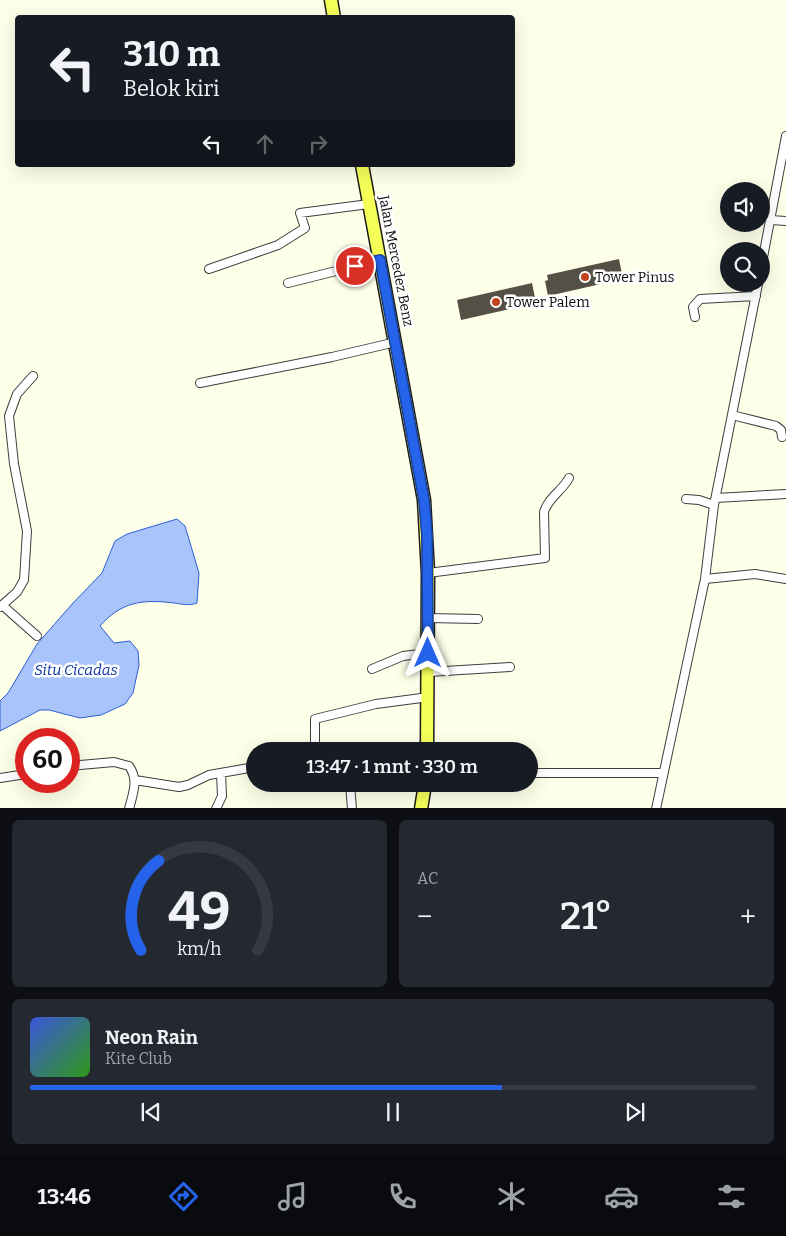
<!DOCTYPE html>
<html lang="id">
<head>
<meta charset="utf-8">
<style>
  :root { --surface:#171b24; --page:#242831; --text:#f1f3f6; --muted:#9ea1a6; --line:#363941; --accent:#2563eb }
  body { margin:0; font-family:Bitter,serif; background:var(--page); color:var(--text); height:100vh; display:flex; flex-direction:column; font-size:19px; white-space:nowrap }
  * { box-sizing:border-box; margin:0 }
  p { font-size:16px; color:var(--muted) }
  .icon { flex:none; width:28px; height:28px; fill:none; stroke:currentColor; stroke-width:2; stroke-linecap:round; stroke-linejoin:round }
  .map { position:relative; height:808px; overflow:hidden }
  .panel { display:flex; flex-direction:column; gap:12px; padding:12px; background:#0d0f14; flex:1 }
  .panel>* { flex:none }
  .top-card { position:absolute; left:15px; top:15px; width:500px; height:152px; border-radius:5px; box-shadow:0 5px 20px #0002; background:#171b24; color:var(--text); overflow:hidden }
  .fabs { position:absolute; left:720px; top:182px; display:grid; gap:10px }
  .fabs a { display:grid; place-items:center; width:50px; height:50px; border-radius:50%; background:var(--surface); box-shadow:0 5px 20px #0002; font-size:25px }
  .speed { position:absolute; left:15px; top:728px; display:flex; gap:10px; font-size:25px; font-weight:700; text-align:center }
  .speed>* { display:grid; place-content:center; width:65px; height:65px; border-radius:50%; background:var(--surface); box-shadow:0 5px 20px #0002; line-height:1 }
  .speed .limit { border:8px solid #d22; background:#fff; color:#111 }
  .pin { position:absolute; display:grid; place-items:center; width:42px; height:42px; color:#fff; margin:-21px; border:2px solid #fff; border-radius:50%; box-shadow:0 1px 5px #0007 }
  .me { position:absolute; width:55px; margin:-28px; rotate:0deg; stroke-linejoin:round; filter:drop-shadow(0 0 4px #0008) }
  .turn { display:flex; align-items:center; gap:18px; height:105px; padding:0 25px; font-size:22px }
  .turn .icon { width:65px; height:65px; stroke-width:2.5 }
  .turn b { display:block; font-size:35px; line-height:42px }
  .lanes { display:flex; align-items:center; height:48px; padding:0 25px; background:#0003; justify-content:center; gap:25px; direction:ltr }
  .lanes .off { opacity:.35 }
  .big { font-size:38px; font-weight:600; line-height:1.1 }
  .panel .widget { flex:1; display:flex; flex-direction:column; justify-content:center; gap:8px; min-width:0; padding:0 18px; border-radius:8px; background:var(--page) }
  .panel .dial { align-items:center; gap:0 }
  .dial svg { height:130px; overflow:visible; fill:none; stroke:var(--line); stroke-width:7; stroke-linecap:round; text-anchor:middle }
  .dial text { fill:var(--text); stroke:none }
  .song { display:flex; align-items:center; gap:15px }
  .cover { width:60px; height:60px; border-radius:8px; background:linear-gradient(135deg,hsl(230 70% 55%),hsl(110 70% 35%)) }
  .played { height:5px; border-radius:2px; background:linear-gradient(90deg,var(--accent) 65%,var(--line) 65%) }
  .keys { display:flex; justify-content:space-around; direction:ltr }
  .heat { display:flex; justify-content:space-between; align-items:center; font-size:28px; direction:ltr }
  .panel .tiles { flex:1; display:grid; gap:12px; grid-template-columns:1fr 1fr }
  .widget:last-child { grid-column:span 2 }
  .trip { position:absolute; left:246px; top:742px; width:292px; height:50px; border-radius:25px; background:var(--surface); box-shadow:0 5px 20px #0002; font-weight:600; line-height:50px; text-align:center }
  .menu { display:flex; height:80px; justify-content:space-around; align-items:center; background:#090b0e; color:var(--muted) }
  .menu .icon { width:35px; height:35px }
  .menu .active { color:var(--accent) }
  .menu b { font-size:22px; color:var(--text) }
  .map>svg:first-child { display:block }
  .water { fill:#a9c4fb; stroke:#2b5fd7 }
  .building { fill:#545046 }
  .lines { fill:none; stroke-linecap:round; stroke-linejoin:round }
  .street-casing { stroke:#3e3e3e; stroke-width:10 }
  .primary-casing { stroke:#1c1c1c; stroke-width:15 }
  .street { stroke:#fff; stroke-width:8 }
  .primary { stroke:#f6ff58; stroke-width:12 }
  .route-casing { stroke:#184099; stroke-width:12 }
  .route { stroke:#2563eb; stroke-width:9 }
  .poi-dot { fill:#c3441a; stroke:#fff; stroke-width:2 }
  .labels { text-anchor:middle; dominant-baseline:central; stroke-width:5; stroke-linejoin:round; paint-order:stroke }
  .street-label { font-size:14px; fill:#0b0b0b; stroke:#fff }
  .poi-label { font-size:14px; fill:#0b0b0b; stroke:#fff; text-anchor:start }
  .water-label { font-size:15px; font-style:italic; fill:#0d35a4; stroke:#fff }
</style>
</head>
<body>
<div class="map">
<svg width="786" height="809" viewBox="0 0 786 809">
  <rect width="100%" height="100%" fill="#fdffe8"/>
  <!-- water -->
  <path class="water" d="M177,519l8,7 14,47 -2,30c-7,3 -16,1 -23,0 -32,-4 -53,-1 -74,23l14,17 16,-2 8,10 1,14 -6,28 -8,11 -24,11 -21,3 -31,-8h-9l-40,21v-30l8,-8 29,-49 36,-41 29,-30 13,-32 12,-7z"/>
  <!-- building -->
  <path class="building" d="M619,259l4,20 -75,17 -3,-15 3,-1 -1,-5z
    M532,283l4,20 -75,17 -4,-20z"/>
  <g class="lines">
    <!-- street casing -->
    <g class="street-casing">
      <path id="street" d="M771,220l15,1
        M761,268l25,-132
        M209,269l69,-24 27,-17 -5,-15 69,-9
        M288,283l92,-23
        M695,317l-2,-10 7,-8 56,-3
        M200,383l132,-26 64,-15
        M732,415l44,11 5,4 1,7
        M716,498l70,-4
        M686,499l13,1 15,5
        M428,573l117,-15 -1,-46c4,-14 18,-21 25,-34
        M705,579l50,-5 31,5
        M2,605l35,31
        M0,607l17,-15 7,-12 3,-49 -13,-67 -5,-48 8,-22 16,-18
        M428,618l50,1
        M372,669l31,-13 25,-3
        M429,672l81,-5
        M315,751v-32l61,-15 53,-7
        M69,766l45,-4 15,4c10,14 4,27 0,43
        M530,773h132
        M0,778l26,-4
        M135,780l44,7 9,-2 21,-10 46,-8
        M350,784l2,25
        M216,809l6,-13 -1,-23
        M656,809l49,-230 9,-74 44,-221"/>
    </g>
    <!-- primary casing -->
    <g class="primary-casing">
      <path id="primary" d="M331,0l3,18
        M362,165l62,335 4,73 -1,178
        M421,809l4,-25"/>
    </g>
    <!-- street -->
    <use href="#street" class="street"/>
    <!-- primary -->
    <use href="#primary" class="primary"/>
  </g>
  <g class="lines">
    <!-- route casing -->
    <g class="route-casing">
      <path id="route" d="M355,266l25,-6 44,240 3,35 1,118"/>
    </g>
    <!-- route -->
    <use href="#route" class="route"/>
  </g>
  <!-- markers -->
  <g class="poi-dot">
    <circle cx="585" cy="277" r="5"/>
    <circle cx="496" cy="302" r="5"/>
  </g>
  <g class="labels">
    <!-- street labels -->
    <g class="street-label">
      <text transform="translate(396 261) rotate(79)">Jalan Mercedez Benz</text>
    </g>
    <!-- poi labels -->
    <g class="poi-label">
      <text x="595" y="277">Tower Pinus</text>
      <text x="506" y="302">Tower Palem</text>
    </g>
    <!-- water labels -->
    <g class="water-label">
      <text x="76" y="670">Situ Cicadas</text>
    </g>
  </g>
</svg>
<div class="fabs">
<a><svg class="icon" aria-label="sound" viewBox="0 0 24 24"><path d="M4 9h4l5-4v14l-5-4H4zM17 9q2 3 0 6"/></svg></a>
<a><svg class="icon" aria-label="search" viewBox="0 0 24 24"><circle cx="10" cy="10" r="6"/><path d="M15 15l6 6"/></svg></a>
</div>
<div class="speed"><div class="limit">60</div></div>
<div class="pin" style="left:355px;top:266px;background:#d93025"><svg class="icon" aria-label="arrive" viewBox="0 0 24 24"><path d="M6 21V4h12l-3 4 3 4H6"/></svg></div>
<svg class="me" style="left:428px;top:653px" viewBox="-20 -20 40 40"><path d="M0-17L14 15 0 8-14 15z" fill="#2563eb" stroke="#fff" stroke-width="4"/></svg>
<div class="trip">13:47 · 1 mnt · 330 m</div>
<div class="top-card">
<div class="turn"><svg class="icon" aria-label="left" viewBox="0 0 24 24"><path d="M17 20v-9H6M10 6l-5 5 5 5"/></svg><div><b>310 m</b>Belok kiri</div></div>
<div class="lanes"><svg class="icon" aria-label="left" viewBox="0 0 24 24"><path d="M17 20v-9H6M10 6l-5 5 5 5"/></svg><svg class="icon off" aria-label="ahead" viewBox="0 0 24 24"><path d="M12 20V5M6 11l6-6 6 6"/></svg><svg class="icon off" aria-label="right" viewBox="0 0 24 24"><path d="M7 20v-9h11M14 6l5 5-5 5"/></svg></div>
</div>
</div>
<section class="panel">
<div class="tiles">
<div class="widget dial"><svg viewBox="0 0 100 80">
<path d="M14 69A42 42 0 1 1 86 69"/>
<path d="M14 69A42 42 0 0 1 25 14" stroke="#2563eb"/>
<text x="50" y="56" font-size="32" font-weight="700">49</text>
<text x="50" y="72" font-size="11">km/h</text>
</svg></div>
<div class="widget"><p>AC</p>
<div class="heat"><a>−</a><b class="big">21°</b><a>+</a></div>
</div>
<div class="widget">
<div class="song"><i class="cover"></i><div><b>Neon Rain</b><p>Kite Club</p></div></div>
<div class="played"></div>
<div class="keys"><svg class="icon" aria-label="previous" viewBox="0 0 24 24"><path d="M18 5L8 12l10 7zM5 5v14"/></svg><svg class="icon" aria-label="pause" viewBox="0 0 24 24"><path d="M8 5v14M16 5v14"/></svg><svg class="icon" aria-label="next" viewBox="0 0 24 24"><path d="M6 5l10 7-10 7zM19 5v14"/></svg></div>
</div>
</div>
</section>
<nav class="menu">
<b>13:46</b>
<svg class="icon active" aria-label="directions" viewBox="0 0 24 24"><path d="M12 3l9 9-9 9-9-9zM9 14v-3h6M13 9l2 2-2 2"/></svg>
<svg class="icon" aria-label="music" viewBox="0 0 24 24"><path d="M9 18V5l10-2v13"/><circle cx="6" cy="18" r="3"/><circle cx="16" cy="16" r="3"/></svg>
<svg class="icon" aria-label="phone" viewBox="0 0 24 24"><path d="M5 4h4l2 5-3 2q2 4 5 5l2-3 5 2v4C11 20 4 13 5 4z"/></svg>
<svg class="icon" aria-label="climate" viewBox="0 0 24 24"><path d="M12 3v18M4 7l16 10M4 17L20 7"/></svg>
<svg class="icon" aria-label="car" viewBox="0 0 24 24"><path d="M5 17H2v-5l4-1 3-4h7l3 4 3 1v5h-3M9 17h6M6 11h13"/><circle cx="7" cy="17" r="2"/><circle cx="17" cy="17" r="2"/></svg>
<svg class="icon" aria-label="filters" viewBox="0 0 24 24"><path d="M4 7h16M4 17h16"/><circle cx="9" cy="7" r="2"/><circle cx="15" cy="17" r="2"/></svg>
</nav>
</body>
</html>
